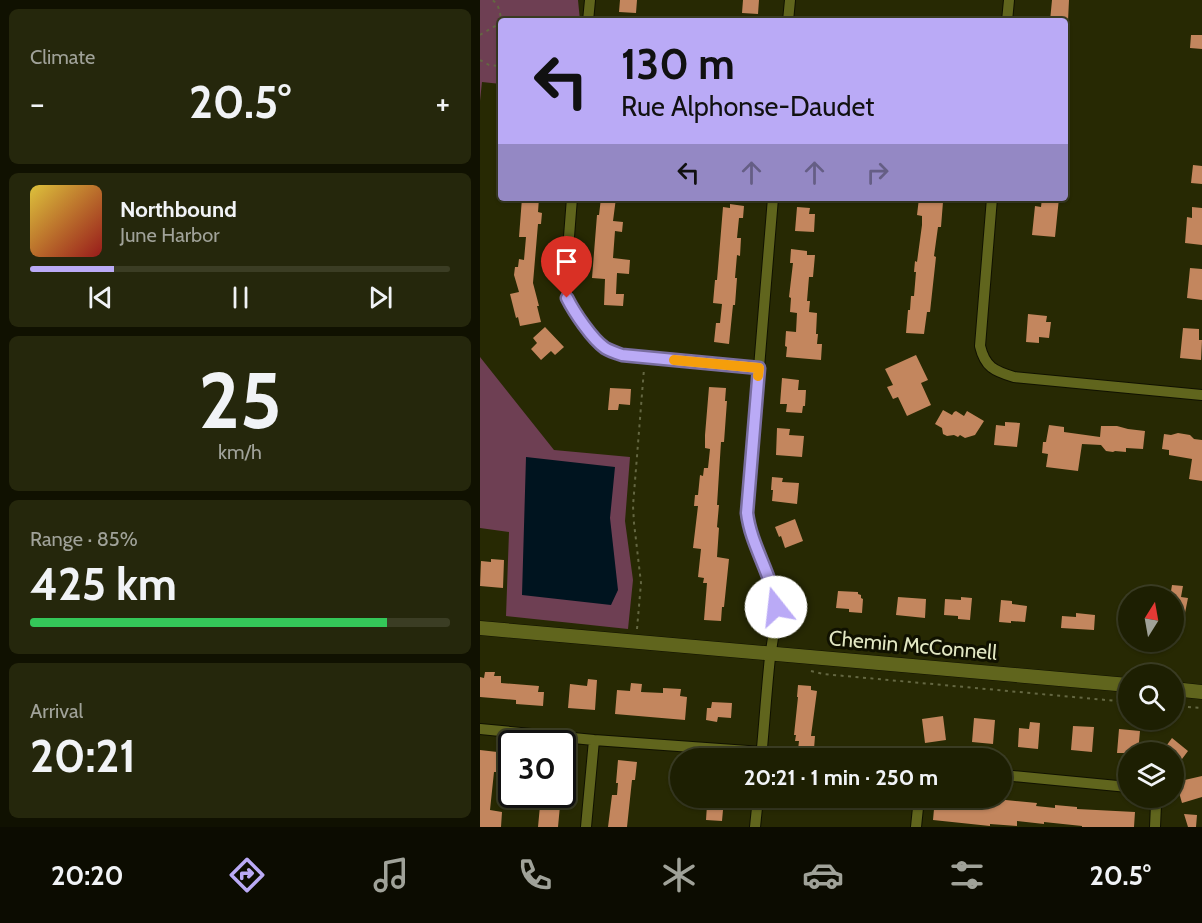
<!DOCTYPE html>
<html lang="en">
<head>
<meta charset="utf-8">
<style>
  :root { --surface:#1d1f02; --page:#25270c; --text:#f1f3f6; --muted:#a0a299; --line:#3b3d24; --accent:#baaaf6 }
  body { margin:0; font-family:Cabin,sans-serif; background:var(--page); color:var(--text); height:100vh; display:flex; flex-direction:column; font-size:22px; white-space:nowrap }
  * { box-sizing:border-box; margin:0 }
  p { font-size:20px; color:var(--muted) }
  .icon { flex:none; width:33px; height:33px; fill:none; stroke:currentColor; stroke-width:2; stroke-linecap:round; stroke-linejoin:round }
  .map { position:relative; flex:1; overflow:hidden }
  .side { display:flex; flex-direction:column; gap:9px; padding:9px; background:#101101; width:480px }
  .side>* { flex:none }
  .guide { position:absolute; left:18px; top:18px; width:570px; height:183px; border-radius:6px; box-shadow:0 2px 4px #0004,0 0 0 2px var(--line); background:#baaaf6; color:#111; overflow:hidden }
  .needle { width:39px; rotate:11deg }
  .controls { position:absolute; left:638px; top:586px; display:grid; gap:12px }
  .controls a { display:grid; place-items:center; width:66px; height:66px; border-radius:50%; background:var(--surface); box-shadow:0 2px 4px #0004,0 0 0 2px var(--line); font-size:30px }
  .speed { position:absolute; left:18px; top:730px; display:flex; gap:12px; font-size:30px; font-weight:700; text-align:center }
  .speed>* { display:grid; place-content:center; width:78px; height:78px; border-radius:50%; background:var(--surface); box-shadow:0 2px 4px #0004,0 0 0 2px var(--line); line-height:1 }
  .speed .limit { border:3px solid #111; border-radius:9px; background:#fff; color:#111 }
  .pin { position:absolute; display:grid; place-items:center; width:51px; height:51px; color:#fff; margin:-62px -26px; border-radius:50% 50% 50% 0; rotate:-45deg; box-shadow:0 0 6px #0007 }
  .pin .icon { rotate:45deg }
  .me { position:absolute; width:66px; margin:-33px; rotate:344deg; stroke-linejoin:round; filter:drop-shadow(0 0 4px #0008) }
  .turn { display:flex; align-items:center; gap:21px; height:126px; padding:0 24px; font-size:27px }
  .turn .icon { width:78px; height:78px; stroke-width:2.5 }
  .turn b { display:block; font-size:42px; line-height:51px }
  .lanes { display:flex; align-items:center; height:57px; padding:0 24px; background:#0003; justify-content:center; gap:30px; direction:ltr }
  .lanes .off { opacity:.35 }
  .big { font-size:45px; font-weight:700; line-height:1.1 }
  .side .tile { flex:1; display:flex; flex-direction:column; justify-content:center; gap:9px; min-width:0; padding:0 21px; border-radius:9px; background:var(--page) }
  .side .dial { align-items:center; gap:0 }
  .dial b { font-size:78px; line-height:1 }
  .song { display:flex; align-items:center; gap:18px }
  .cover { width:72px; height:72px; border-radius:9px; background:linear-gradient(135deg,hsl(50 70% 55%),hsl(0 70% 35%)) }
  .played { height:6px; border-radius:3px; background:linear-gradient(90deg,var(--accent) 20%,var(--line) 20%) }
  .keys { display:flex; justify-content:space-around; direction:ltr }
  .heat { display:flex; justify-content:space-between; align-items:center; font-size:33px; direction:ltr }
  .charge { height:9px; border-radius:4px; background:linear-gradient(90deg,#34c759 85%,var(--line) 0) }
  .trip { position:absolute; left:190px; top:748px; width:342px; height:60px; border-radius:30px; background:var(--surface); box-shadow:0 2px 4px #0004,0 0 0 2px var(--line); font-weight:700; line-height:60px; text-align:center }
  .menu { display:flex; height:96px; justify-content:space-around; align-items:center; background:#0c0c01; color:var(--muted) }
  .menu .icon { width:42px; height:42px }
  .menu .current { color:var(--accent) }
  .menu b { font-size:27px; color:var(--text) }
  main { display:flex; flex:1; min-height:0 }
  .map>svg:first-child { display:block }
  .green { fill:#6e3f53 }
  .water { fill:#00141f }
  .building { fill:#c3865e }
  .lines { fill:none; stroke-linecap:round; stroke-linejoin:round }
  .minor-casing { stroke:#101100; stroke-width:12 }
  .tertiary-casing { stroke:#101100; stroke-width:15 }
  .path { stroke:#646742; stroke-width:2; stroke-dasharray:3 4.5; stroke-linecap:butt }
  .minor { stroke:#60651d; stroke-width:10 }
  .tertiary { stroke:#60651d; stroke-width:14 }
  .route-casing { stroke:#796ea0; stroke-width:15 }
  .route { stroke:#baaaf6; stroke-width:10 }
  .slow { stroke:#f59e0b; stroke-width:10 }
  .labels { text-anchor:middle; dominant-baseline:central; stroke-width:6; stroke-linejoin:round; paint-order:stroke }
  .street-label { font-size:21px; fill:#e2e7c3; stroke:#101100 }
</style>
</head>
<body>
<main>
<section class="side">
<div class="tile"><p>Climate</p>
<div class="heat"><a>−</a><b class="big">20.5°</b><a>+</a></div>
</div>
<div class="tile">
<div class="song"><i class="cover"></i><div><b>Northbound</b><p>June Harbor</p></div></div>
<div class="played"></div>
<div class="keys"><svg class="icon" aria-label="previous" viewBox="0 0 24 24"><path d="M18 5L8 12l10 7zM5 5v14"/></svg><svg class="icon" aria-label="pause" viewBox="0 0 24 24"><path d="M8 5v14M16 5v14"/></svg><svg class="icon" aria-label="next" viewBox="0 0 24 24"><path d="M6 5l10 7-10 7zM19 5v14"/></svg></div>
</div>
<div class="tile dial"><b>25</b><p>km/h</p></div>
<div class="tile"><p>Range · 85%</p><b class="big">425 km</b><div class="charge"></div></div>
<div class="tile"><p>Arrival</p><b class="big">20:21</b></div>
</section>
<div class="map">
<svg width="722" height="827" viewBox="0 0 722 827">
  <rect width="100%" height="100%" fill="#272903"/>
  <!-- green -->
  <path class="green" d="M0,0h98l2,21h-79v63l-19,-2 -2,19z
    M0,357l74,93 76,7 -5,64 8,59 -5,49 -122,-13 3,-84 -29,-4z"/>
  <!-- water -->
  <path class="water" d="M46,457l89,10 -5,51 8,72 -7,15 -89,-10z"/>
  <!-- building -->
  <path class="building" d="M140,0h17l-1,13 -17,-1z
    M263,0h16l-1,14 -16,-1z
    M572,0h17l-1,21h-18z
    M711,35h11v14l-12,-1z
    M713,165l9,1v18l-11,-1z
    M42,198h17l-1,14 4,1 -1,11h-3l-5,59 6,23h-2l4,16 -21,4 -2,-9 -2,1 -6,-24 9,-2 -5,-17 1,-8h3l1,-8 5,1 2,-23h-7z
    M121,198h15l-3,23 10,1 -1,10 -7,-1 -2,27 17,2 -1,14 -12,-1 -1,21h8l-1,12 -19,-1 1,-26 -13,-1 5,-63h2z
    M439,198h21v4h3l-2,25h-3l-4,29 2,1 -6,55h-3l-3,22 -18,-1 2,-23h2l1,-14h3l2,-24h-2l1,-11 2,1 5,-37v-9l-5,-1z
    M562,198h17l-4,39 -23,-2 3,-29 6,1z
    M250,204l14,2 -1,12h-4l-2,20h4l-1,18 -3,-1 -2,23h2l-2,27h-2l-4,39 -15,-2 2,-19h4l2,-19 -9,-1 2,-23h2l6,-73 7,1z
    M317,207l13,1 -1,6h6l-1,18 -19,-1z
    M712,207l10,1v37l-17,-2 2,-26 5,1z
    M311,249l16,2v4h8l-2,22h-4l-2,24h3l-1,11 8,1 -1,21h2l-1,10h5l-1,16 -35,-3 1,-10 -2,-1 1,-15 10,1 1,-19 -7,-1 1,-14 -2,-1 4,-34h-3z
    M710,268l12,1v31l-15,-2z
    M548,314l19,2 -1,6h5l-2,16 -10,-1v6l-13,-1z
    M65,327l19,20 -9,8 -4,-4 -10,9 -10,-11 6,-6 -4,-5z
    M703,328l16,1v11h3l-1,20 -21,-2z
    M436,355l12,25 -7,3 10,22 -24,11 -9,-19 -5,2 -6,-12 6,-2 -8,-16z
    M302,378l17,2 -1,10h8l-1,16h-2l-1,7 -16,-1 1,-8h-7z
    M229,387l17,1 -1,13h2l-3,41h-3l-4,63h2l-2,22 2,1 -2,29 12,2 -5,48h-2l-1,14 -17,-1 3,-37h-4l1,-5 -6,-1 3,-28 -8,-1 5,-42h-4l1,-11h3l2,-20 3,1 1,-8h4l2,-19 -5,-1v-13z
    M130,388l21,1 -1,16 -11,-1 -1,6h-10z
    M463,410l9,5 2,-3 2,-1 8,5 3,-5 17,10 -9,14 -10,3 -5,-3 -2,2 -4,-2 -7,1 -4,-2 -1,-6 -7,-4z
    M525,422l15,1 -3,24 -23,-2 2,-20 9,1z
    M569,425l15,2v5l36,5 1,-11h16l11,3 17,2 -2,18 -17,-1v4l-11,-1 -2,1 -7,-1 -5,-6 -19,-1 -4,27 -32,-4 2,-13 -6,-1 1,-11h3z
    M297,428l13,1 -1,6 15,1 -2,21 -26,-2z
    M698,433l12,2 4,4 8,1v41l-13,-2 3,-20 -23,-4v-5l-7,-1 2,-15 7,1z
    M292,477l11,1 -1,4 17,1 -2,21 -25,-3 1,-11h-2z
    M315,519l8,22 -18,7 -4,-12 -2,1 -4,-10z
    M11,559l13,1 -1,28 -23,-2 1,-25 10,1z
    M692,585l11,1 -2,11 7,1 -5,25 -10,-1v-25h-3z
    M358,591l20,1v2l3,1v3l2,1 -1,14 -13,-1v-3l-13,-1z
    M418,597l28,2 -1,19 -29,-3z
    M481,597l11,1 -2,22 -12,-1v-3l-14,-1 1,-16 16,1z
    M521,600l11,1v3l15,2 -2,16 -14,-1v2l-12,-1z
    M596,613l19,2 -1,15 -33,-2 1,-12 14,1z
    M5,672h10l-1,4h7v7l38,3 -1,6h6l-1,14 -27,-2v-4l-36,-3v-20l4,1z
    M108,679l9,1 -2,30 -27,-2 2,-24 17,2z
    M151,683l11,1 -1,8 22,1v-5l18,1 -1,7 7,1 -2,23 -70,-6 2,-24 13,1z
    M318,685l13,1v4l6,1 -6,45h4l-1,13h5l-1,10h-21l2,-18h-4l1,-6h-2l4,-38h-1z
    M232,702l20,1 -1,15 -13,-1 -1,5 -11,-2 1,-12h4z
    M463,716l3,24 -21,3 -3,-24z
    M494,718l21,2 -2,24 -21,-2z
    M550,722l10,1 -2,26 -20,-2 1,-19 10,1z
    M593,726l21,1 -2,25 -21,-2z
    M639,729l21,2 -2,22h-21z
    M692,738l16,13 -15,20v-18h-12z
    M0,750l26,3 -2,19h-10l-4,38 12,2 -1,15h-21z
    M138,760l19,2 -2,18h-3l-5,47h-19l4,-32h5l1,-12h-2z
    M722,776v21l-20,6 -6,-21z
    M61,795h20l-3,32h-20z
    M231,798l13,1 -2,22 -16,-1 1,-15h3z
    M379,798h31l-3,11 -29,-8z
    M455,798h51l51,5 -1,3 19,2v-3l22,2v2l58,3 -1,15h-52v-1l-38,-4v2l-27,-3v5l-27,-2v2l-57,-6z
    M704,814l13,1 -1,12h-8z"/>
  <g class="lines">
    <!-- minor casing -->
    <g class="minor-casing">
      <path id="minor" d="M108,21l2,-21
        M308,21l2,-21
        M527,21l2,-21
        M92,198l-6,77 1,23 5,10 26,34 8,7 16,6 137,13
        M512,198l-12,148c5,21 14,25 34,31l188,18
        M0,729l114,11 168,12
        M281,759c3,-31 5,-62 8,-92 2,-24 9,-46 6,-69l-27,-73 -1,-12 26,-315
        M522,775l126,12
        M672,798l4,6 -1,23
        M106,827l8,-87
        M275,827l3,-29
        M436,827l3,-29"/>
    </g>
    <!-- tertiary casing -->
    <g class="tertiary-casing">
      <path id="tertiary" d="M0,628l648,57
        M693,689l29,3"/>
    </g>
    <!-- path -->
    <path class="path" d="M0,35l17,-10 4,-5c-1,-8 -2,-16 -9,-20
      M0,60l9,5 12,1
      M157,629l4,-46 -7,-60 -1,-17 11,-137
      M331,671l12,3 305,28
      M693,706l29,2"/>
    <!-- minor -->
    <use href="#minor" class="minor"/>
    <!-- tertiary -->
    <use href="#tertiary" class="tertiary"/>
  </g>
  <g class="lines">
    <!-- route casing -->
    <g class="route-casing">
      <path id="route" d="M87,298c7,14 25,41 38,50 5,3 11,5 17,7l137,13 -12,145c4,33 25,61 29,94"/>
    </g>
    <!-- route -->
    <use href="#route" class="route"/>
    <!-- slow -->
    <path class="slow" d="M194,360l85,8 -1,8"/>
  </g>
  <g class="labels">
    <!-- street labels -->
    <g class="street-label">
      <text transform="translate(433 645) rotate(5)">Chemin McConnell</text>
    </g>
  </g>
</svg>
<div class="controls">
<a><svg class="needle" viewBox="-14 -14 28 28"><path d="M0-13l5 13h-10z" fill="#e53935"/><path d="M0 13l5-13h-10z" fill="#a0a299"/></svg></a>
<a><svg class="icon" aria-label="search" viewBox="0 0 24 24"><circle cx="10" cy="10" r="6"/><path d="M15 15l6 6"/></svg></a>
<a><svg class="icon" aria-label="layers" viewBox="0 0 24 24"><path d="M12 4l9 5-9 5-9-5zM3 14l9 5 9-5"/></svg></a>
</div>
<div class="speed"><div class="limit">30</div></div>
<div class="pin" style="left:87px;top:298px;background:#d93025"><svg class="icon" aria-label="arrive" viewBox="0 0 24 24"><path d="M6 21V4h12l-3 4 3 4H6"/></svg></div>
<svg class="me" style="left:296px;top:607px" viewBox="-20 -20 40 40"><circle r="19" fill="#fff"/><path d="M0-13L10 11 0 6-10 11z" fill="#baaaf6"/></svg>
<div class="trip">20:21 · 1 min · 250 m</div>
<div class="guide">
<div class="turn"><svg class="icon" aria-label="left" viewBox="0 0 24 24"><path d="M17 20v-9H6M10 6l-5 5 5 5"/></svg><div><b>130 m</b>Rue Alphonse-Daudet</div></div>
<div class="lanes"><svg class="icon" aria-label="left" viewBox="0 0 24 24"><path d="M17 20v-9H6M10 6l-5 5 5 5"/></svg><svg class="icon off" aria-label="ahead" viewBox="0 0 24 24"><path d="M12 20V5M6 11l6-6 6 6"/></svg><svg class="icon off" aria-label="ahead" viewBox="0 0 24 24"><path d="M12 20V5M6 11l6-6 6 6"/></svg><svg class="icon off" aria-label="right" viewBox="0 0 24 24"><path d="M7 20v-9h11M14 6l5 5-5 5"/></svg></div>
</div>
</div>
</main>
<nav class="menu">
<b>20:20</b>
<svg class="icon current" aria-label="directions" viewBox="0 0 24 24"><path d="M12 3l9 9-9 9-9-9zM9 14v-3h6M13 9l2 2-2 2"/></svg>
<svg class="icon" aria-label="music" viewBox="0 0 24 24"><path d="M9 18V5l10-2v13"/><circle cx="6" cy="18" r="3"/><circle cx="16" cy="16" r="3"/></svg>
<svg class="icon" aria-label="phone" viewBox="0 0 24 24"><path d="M5 4h4l2 5-3 2q2 4 5 5l2-3 5 2v4C11 20 4 13 5 4z"/></svg>
<svg class="icon" aria-label="climate" viewBox="0 0 24 24"><path d="M12 3v18M4 7l16 10M4 17L20 7"/></svg>
<svg class="icon" aria-label="car" viewBox="0 0 24 24"><path d="M5 17H2v-5l4-1 3-4h7l3 4 3 1v5h-3M9 17h6M6 11h13"/><circle cx="7" cy="17" r="2"/><circle cx="17" cy="17" r="2"/></svg>
<svg class="icon" aria-label="filters" viewBox="0 0 24 24"><path d="M4 7h16M4 17h16"/><circle cx="9" cy="7" r="2"/><circle cx="15" cy="17" r="2"/></svg>
<b>20.5°</b>
</nav>
</body>
</html>
